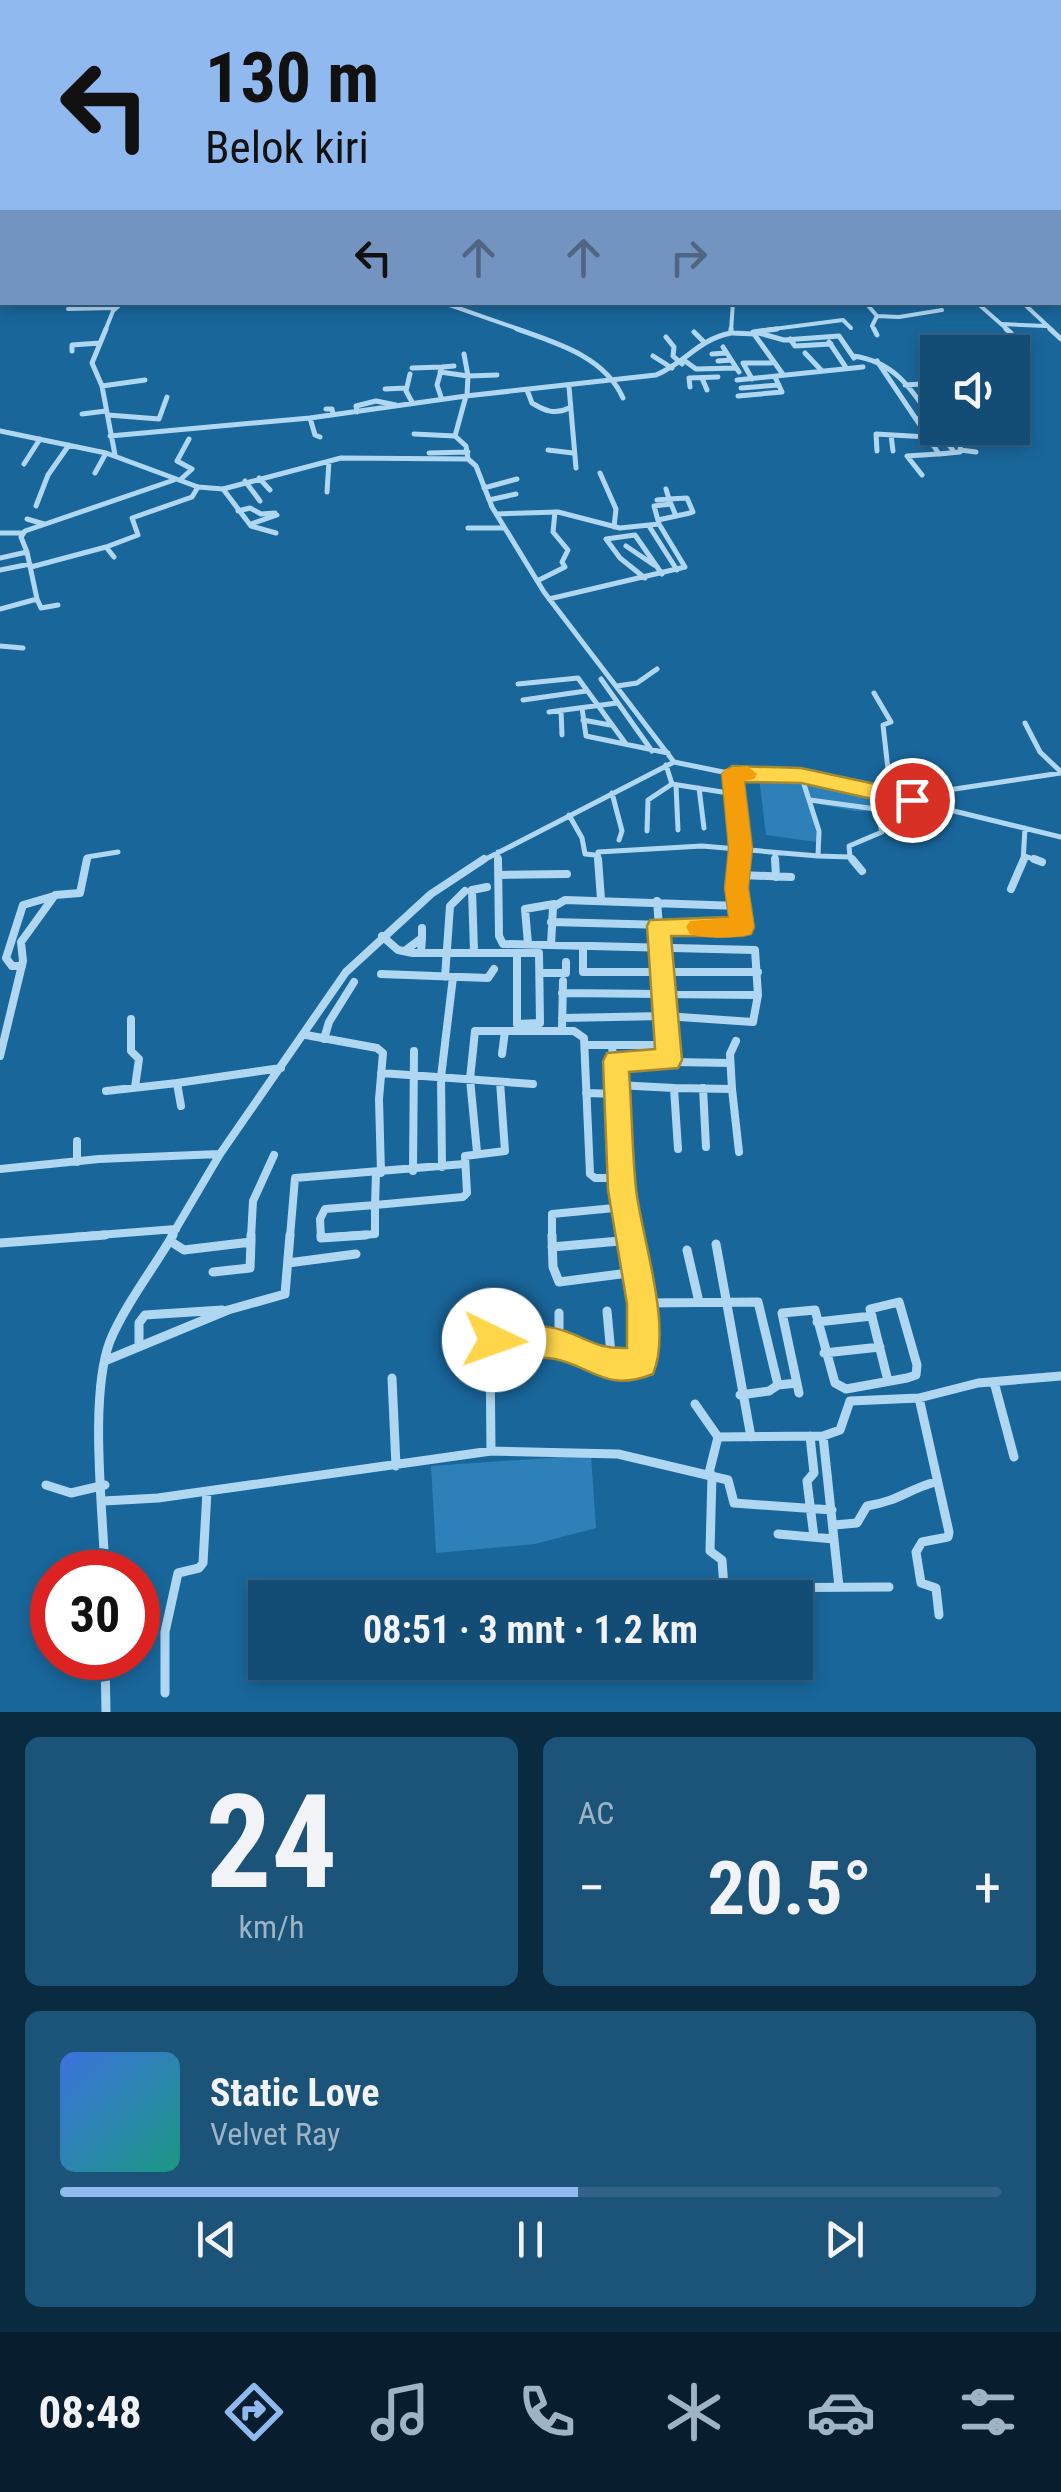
<!DOCTYPE html>
<html lang="id">
<head>
<meta charset="utf-8">
<style>
  :root { --surface:#134c74; --page:#1c5379; --text:#f1f3f6; --muted:#9db4c5; --line:#326386; --accent:#90b9f0 }
  body { margin:0; font-family:"Roboto Condensed",sans-serif; background:var(--page); color:var(--text); height:100vh; display:flex; flex-direction:column; font-size:38px; white-space:nowrap }
  * { box-sizing:border-box; margin:0 }
  p { font-size:32px; color:var(--muted) }
  .icon { flex:none; width:55px; height:55px; fill:none; stroke:currentColor; stroke-width:2; stroke-linecap:round; stroke-linejoin:round }
  .map { position:relative; height:1712px; overflow:hidden }
  .details { display:flex; flex-direction:column; gap:25px; padding:25px; background:#0a2a40; flex:1 }
  .details>* { flex:none }
  .hud { position:absolute; left:0px; top:0px; width:1062px; height:305px; box-shadow:0 5px 15px #0003,0 0 0 2px var(--line); background:#90b9f0; color:#111; overflow:hidden }
  .fabs { position:absolute; left:920px; top:335px; display:grid; gap:20px }
  .fabs a { display:grid; place-items:center; width:110px; height:110px; border-radius:0px; background:var(--surface); box-shadow:0 5px 15px #0003,0 0 0 2px var(--line); font-size:50px }
  .speed { position:absolute; left:30px; top:1550px; display:flex; gap:20px; font-size:50px; font-weight:700; text-align:center }
  .speed>* { display:grid; place-content:center; width:130px; height:130px; border-radius:50%; background:var(--surface); box-shadow:0 5px 15px #0003,0 0 0 2px var(--line); line-height:1 }
  .speed .limit { border:15px solid #d22; background:#fff; color:#111 }
  .pin { position:absolute; display:grid; place-items:center; width:85px; height:85px; color:#fff; margin:-42px; border:5px solid #fff; border-radius:50%; box-shadow:0 2px 10px #0007 }
  .me { position:absolute; width:110px; margin:-55px; rotate:93deg; stroke-linejoin:round; filter:drop-shadow(0 0 8px #0008) }
  .turn { display:flex; align-items:center; gap:35px; height:210px; padding:0 40px; font-size:45px }
  .turn .icon { width:130px; height:130px; stroke-width:2.5 }
  .turn b { display:block; font-size:70px; line-height:85px }
  .lanes { display:flex; align-items:center; height:95px; padding:0 40px; background:#0003; justify-content:center; gap:50px; direction:ltr }
  .lanes .off { opacity:.35 }
  .big { font-size:75px; font-weight:700; line-height:1.1 }
  .details .widget { flex:1; display:flex; flex-direction:column; justify-content:center; gap:15px; min-width:0; padding:0 35px; border-radius:15px; background:var(--page) }
  .details .dial { align-items:center; gap:0 }
  .dial b { font-size:130px; line-height:1 }
  .song { display:flex; align-items:center; gap:30px }
  .cover { width:120px; height:120px; border-radius:15px; background:linear-gradient(135deg,hsl(220 70% 55%),hsl(170 70% 35%)) }
  .played { height:10px; border-radius:5px; background:linear-gradient(90deg,var(--accent) 55%,var(--line) 55%) }
  .keys { display:flex; justify-content:space-around; direction:ltr }
  .heat { display:flex; justify-content:space-between; align-items:center; font-size:55px; direction:ltr }
  .details .tiles { flex:1; display:grid; gap:25px; grid-template-columns:1fr 1fr }
  .widget:last-child { grid-column:span 2 }
  .trip { position:absolute; left:248px; top:1580px; width:565px; height:100px; border-radius:0px; background:var(--surface); box-shadow:0 5px 15px #0003,0 0 0 2px var(--line); font-weight:700; line-height:100px; text-align:center }
  .dock { display:flex; height:160px; justify-content:space-around; align-items:center; background:#081e2e; color:var(--muted) }
  .dock .icon { width:70px; height:70px }
  .dock .selected { color:var(--accent) }
  .dock b { font-size:45px; color:var(--text) }
  .map>svg:first-child { display:block }
  .green { fill:#2d81b8 }
  .lines { fill:none; stroke-linecap:round; stroke-linejoin:round }
  .minor-far4 { stroke:#b0d7f1; stroke-width:2.5 }
  .minor-far3 { stroke:#b0d7f1; stroke-width:4 }
  .minor-far2 { stroke:#b0d7f1; stroke-width:5 }
  .minor-far1 { stroke:#b0d7f1; stroke-width:8 }
  .minor { stroke:#b0d7f1; stroke-width:9 }
  .route { fill:#ffd54a; stroke:#a68a30; stroke-width:2.5 }
  .slow { fill:#f59e0b }
</style>
</head>
<body>
<div class="map">
<svg width="1061" height="1712" viewBox="0 0 1061 1712">
  <rect width="100%" height="100%" fill="#19669b"/>
  <!-- green -->
  <path class="green" d="M805,772l83,17 3,22h-36l-42,-8 4,39 -51,-7 -7,-58z
    M591,1455l5,73 -61,16 -99,9 -5,-87z"/>
  <g class="lines">
    <!-- minor-far4 -->
    <path class="minor-far4" d="M194,0l12,2
      M327,0l63,2
      M233,2l31,-2
      M614,2l4,-2
      M949,2h15"/>
    <!-- minor-far3 -->
    <path class="minor-far3" d="M441,302l83,29
      M738,302l5,3
      M865,302l12,14 22,1 43,-7
      M976,302l33,29
      M1022,302l31,29
      M68,309l47,-1
      M1002,324l43,2
      M105,331l8,-20 10,-9
      M731,331l2,-29
      M758,331l85,-11 8,8
      M875,331l-3,-5 5,-10"/>
    <!-- minor-far2 -->
    <path class="minor-far2" d="M106,329l-14,34 10,23 13,69
      M517,329c40,14 88,28 106,69
      M874,329l3,6
      M1006,329l5,4
      M1050,329l11,10
      M694,332l9,9
      M753,332l24,-3
      M755,332l29,8 55,-4 15,22
      M733,333l21,1 28,39
      M666,337l8,10 -1,9 9,8
      M790,339l5,7 36,-2
      M829,342l16,24
      M723,347l16,25
      M72,351v-6l28,-2
      M805,353l17,18
      M712,354l14,-1
      M653,356l19,12
      M853,356c39,5 57,30 77,61l-14,2 -39,-58
      M685,361l11,8 40,-1
      M718,361l13,-1
      M442,367l12,-1
      M412,368l30,-1 -5,18 4,12
      M440,372l28,4 -4,-22
      M410,374l-4,17 6,11
      M702,378l5,12
      M752,379l-9,-16h28
      M737,380l126,-13
      M905,385l33,-2
      M102,386l43,-6
      M569,387l7,81
      M690,387l-1,-9 29,-1
      M741,388l38,-3
      M385,389l21,-1
      M527,390l5,13c13,8 23,12 37,5
      M467,395l1,-19 29,-1
      M738,396l44,-4 -7,-15
      M919,399l19,-1
      M326,409h6l1,5
      M357,412l-1,-6 20,-5 20,4
      M82,414l24,-3
      M108,415l51,4 8,-22
      M938,417h-8l24,35
      M310,418l5,17 5,2
      M916,419l23,35 21,-2 1,-16 -7,-8
      M0,431l106,22 92,34 25,2 118,-31 127,1
      M414,434l41,2
      M891,435l2,16
      M110,436l200,-18 156,-22
      M548,450l25,3
      M960,450l16,2
      M877,451l-1,-17 51,3
      M429,453l39,-1
      M24,464l16,-25
      M95,473l11,-20
      M600,473l16,36 -2,18
      M922,475l-15,-19 31,-2
      M259,478l11,12
      M180,480l12,-11 -15,-8 12,-22
      M245,481l15,20
      M484,488l33,-9
      M223,489l28,37 25,7
      M327,492l2,-31
      M489,500l27,-6
      M657,500l12,-1 -3,-10
      M36,506l12,-31 21,-30
      M238,511l12,-3 11,6 14,-1
      M496,514l62,-2 62,16 39,-4
      M27,519l17,5
      M658,520l32,-7 3,-1 -6,-14 -18,1 7,17
      M251,524l26,-9
      M649,526l28,44
      M468,528h37
      M0,533h22
      M626,546l28,19
      M106,547l32,-12 -6,-17 60,-21 6,-10
      M0,558l27,-6 -6,-15 4,-6 149,-51
      M31,567l75,-20 8,10
      M0,570l30,-6
      M645,578l-25,-20 -14,-19 29,-4 27,39
      M537,581l28,-14 -3,-5 6,-12 -15,-18 2,-20
      M37,599l4,9 17,-3
      M549,599l136,-32 -26,-43 -5,-18 17,-2
      M0,609l37,-10 -10,-47
      M0,646l23,2
      M601,679l51,72
      M518,684l60,-6 48,66
      M617,686l20,-3 20,-14
      M874,693l17,29 -8,3 8,71
      M523,700l63,-9
      M582,708l4,28 82,17
      M561,710l1,25
      M549,712l68,-9
      M583,720l27,5
      M1025,723l15,29 20,19
      M674,762l59,12 81,3 247,60
      M733,774l7,88
      M672,784l50,8
      M676,785l2,45
      M699,788l5,40
      M612,793l10,38 -3,9
      M810,800l66,9 6,23 -33,14 1,11
      M943,808l1,-16 4,-2 113,-17
      M876,809h29
      M569,815l13,23 3,16 10,1
      M647,831l1,-31 24,-16 -6,-19
      M498,852v10
      M775,854v8
      M818,856l32,1 4,5
      M1025,856l16,6
      M86,862l1,-5 31,-5
      M480,862l194,-100 -130,-170 -52,-85 -16,-41 -8,-7 -2,-13 -11,-10 11,-40 190,-21c32,-14 41,-35 75,-42v-4
      M599,862l-1,-10 104,-6 116,10 1,-25 -18,-56
      M1023,862l2,-34"/>
    <!-- minor-far1 -->
    <path class="minor-far1" d="M498,859l1,77 4,8 252,6 3,45 -5,27 -88,-6 -103,2
      M598,859l3,40
      M775,859l1,18
      M852,859l10,12
      M1034,859l8,3
      M499,875l68,-1
      M740,875l51,2
      M1011,889l13,-30
      M657,901l12,159
      M551,922l191,5 -5,-39 3,-29
      M422,928v10
      M382,936l16,14 15,3h104
      M528,944l-3,-35 29,-5
      M551,945l2,-38 12,-7 174,6
      M583,946v26h175
      M406,950l16,-12 -1,14
      M474,951l-2,-61 15,-3
      M517,953h22l1,70 -23,1z
      M22,966h-10l-6,-8 17,-53 31,-9
      M542,973h24v-11
      M381,974l107,4 6,-9
      M445,977l5,-71 15,-15
      M562,993l196,2
      M131,1019v32l8,8 -4,28
      M562,1030l1,-49
      M306,1035l71,13 6,5 -4,46 2,74
      M324,1039l5,-17 25,-40
      M585,1045h82
      M612,1045l10,145 8,47
      M502,1054l3,-23
      M0,1056l23,-95 -2,-19 34,-47 25,-2 7,-34
      M616,1061l114,2
      M381,1073l152,11
      M177,1083l104,-15
      M617,1085l57,3
      M703,1088l3,59
      M732,1089l7,63
      M106,1091l71,-8 4,23
      M586,1093l31,1
      M77,1141v21
      M678,1149l-4,-61 58,1 -2,-35 6,-13
      M477,1152l-7,-73 5,-48h99l10,7 6,136 5,4h26
      M442,1167l-1,-90 12,-100
      M0,1169l99,-10 120,-5
      M413,1171l1,-120
      M375,1205l1,-32
      M375,1205l88,-8 4,-4 -2,-37 40,-5 -5,-69
      M73,1237l103,-8
      M171,1237l49,-83 126,-182 85,-78 53,-35
      M251,1237l2,-36 21,-46
      M290,1237l5,-59 169,-14
      M321,1237l-1,-18 5,-10 50,-4
      M332,1237l43,-3v-29
      M552,1237v-23l73,-7"/>
    <!-- minor -->
    <path class="minor" d="M321,1235v3l45,-3
      M552,1235l1,32 6,15 77,-10
      M170,1241l14,9 67,-8v-7
      M0,1243l105,-8
      M716,1244l35,193
      M552,1247l79,-7
      M687,1250l12,52
      M288,1263l68,-9
      M213,1272l37,-4 1,-26
      M492,1302l2,38
      M642,1303l116,-1 20,83 -9,6 -29,4
      M607,1311l5,54
      M559,1313v31
      M817,1322l55,-6
      M139,1344v-21l6,-8 77,-5
      M824,1353l56,-6
      M107,1360l121,-50 57,-16 5,-59
      M392,1378l4,88
      M994,1382l20,75
      M778,1385l19,-2
      M799,1393l-17,-80 33,-3 20,73 11,6 61,-11 9,-3 1,-10 -18,-63 -29,7 18,72
      M919,1398l30,134 -1,5 -26,5 -6,10 5,31 15,5 3,27
      M695,1404l23,33
      M810,1436l4,37 -7,8 7,56
      M823,1436l16,151
      M491,1451l-1,-105 4,-6 65,4 43,21 40,-2v-60l-12,-68
      M709,1473l9,-36 105,-1 17,-6 10,-29 69,-3 59,-15 83,-7
      M712,1475l-2,76 12,9 2,28 165,-1
      M46,1485l25,8 34,-8
      M104,1501l54,-3 333,-47 127,3 110,26 6,23 98,7
      M834,1525l23,-2 10,-17c31,-5 40,-16 68,-24
      M778,1534l56,5
      M105,1572c-2,-61 -16,-176 5,-231 15,-36 43,-72 63,-106
      M105,1658l1,54
      M165,1693v-61l13,-59 21,-5 4,-5 4,-72"/>
  </g>
  <!-- route -->
  <path class="route" d="M732,766l69,2 111,24 11,8 -11,8 -111,-25 -57,-1 8,66 -4,40 6,39 -3,7 -9,2h-71l11,124 -4,8 -49,4c3,39 3,78 7,117 6,50 37,138 17,185 -47,19 -60,-7 -98,-15 -24,-4 -49,1 -72,-8l-4,-11 4,-11c20,-8 61,-5 82,2 25,9 33,18 62,17v-44l-19,-114 -5,-129 4,-8 48,-4 -8,-123 3,-6 79,-3 -4,-29 4,-40 -7,-74z"/>
  <!-- slow -->
  <path class="slow" d="M747,766l10,8 -3,5 -10,2 8,67 -4,40 6,39 -3,7c-17,5 -44,5 -61,0l-4,-7 4,-6 39,-3 -4,-30 4,-40 -7,-74 3,-5z"/>
</svg>
<div class="fabs">
<a><svg class="icon" aria-label="sound" viewBox="0 0 24 24"><path d="M4 9h4l5-4v14l-5-4H4zM17 9q2 3 0 6"/></svg></a>
</div>
<div class="speed"><div class="limit">30</div></div>
<div class="pin" style="left:912px;top:800px;background:#d93025"><svg class="icon" aria-label="arrive" viewBox="0 0 24 24"><path d="M6 21V4h12l-3 4 3 4H6"/></svg></div>
<svg class="me" style="left:494px;top:1340px" viewBox="-20 -20 40 40"><circle r="19" fill="#fff"/><path d="M0-13L10 11 0 6-10 11z" fill="#ffd54a"/></svg>
<div class="trip">08:51 · 3 mnt · 1.2 km</div>
<div class="hud">
<div class="turn"><svg class="icon" aria-label="left" viewBox="0 0 24 24"><path d="M17 20v-9H6M10 6l-5 5 5 5"/></svg><div><b>130 m</b>Belok kiri</div></div>
<div class="lanes"><svg class="icon" aria-label="left" viewBox="0 0 24 24"><path d="M17 20v-9H6M10 6l-5 5 5 5"/></svg><svg class="icon off" aria-label="ahead" viewBox="0 0 24 24"><path d="M12 20V5M6 11l6-6 6 6"/></svg><svg class="icon off" aria-label="ahead" viewBox="0 0 24 24"><path d="M12 20V5M6 11l6-6 6 6"/></svg><svg class="icon off" aria-label="right" viewBox="0 0 24 24"><path d="M7 20v-9h11M14 6l5 5-5 5"/></svg></div>
</div>
</div>
<section class="details">
<div class="tiles">
<div class="widget dial"><b>24</b><p>km/h</p></div>
<div class="widget"><p>AC</p>
<div class="heat"><a>−</a><b class="big">20.5°</b><a>+</a></div>
</div>
<div class="widget">
<div class="song"><i class="cover"></i><div><b>Static Love</b><p>Velvet Ray</p></div></div>
<div class="played"></div>
<div class="keys"><svg class="icon" aria-label="previous" viewBox="0 0 24 24"><path d="M18 5L8 12l10 7zM5 5v14"/></svg><svg class="icon" aria-label="pause" viewBox="0 0 24 24"><path d="M8 5v14M16 5v14"/></svg><svg class="icon" aria-label="next" viewBox="0 0 24 24"><path d="M6 5l10 7-10 7zM19 5v14"/></svg></div>
</div>
</div>
</section>
<nav class="dock">
<b>08:48</b>
<svg class="icon selected" aria-label="directions" viewBox="0 0 24 24"><path d="M12 3l9 9-9 9-9-9zM9 14v-3h6M13 9l2 2-2 2"/></svg>
<svg class="icon" aria-label="music" viewBox="0 0 24 24"><path d="M9 18V5l10-2v13"/><circle cx="6" cy="18" r="3"/><circle cx="16" cy="16" r="3"/></svg>
<svg class="icon" aria-label="phone" viewBox="0 0 24 24"><path d="M5 4h4l2 5-3 2q2 4 5 5l2-3 5 2v4C11 20 4 13 5 4z"/></svg>
<svg class="icon" aria-label="climate" viewBox="0 0 24 24"><path d="M12 3v18M4 7l16 10M4 17L20 7"/></svg>
<svg class="icon" aria-label="car" viewBox="0 0 24 24"><path d="M5 17H2v-5l4-1 3-4h7l3 4 3 1v5h-3M9 17h6M6 11h13"/><circle cx="7" cy="17" r="2"/><circle cx="17" cy="17" r="2"/></svg>
<svg class="icon" aria-label="filters" viewBox="0 0 24 24"><path d="M4 7h16M4 17h16"/><circle cx="9" cy="7" r="2"/><circle cx="15" cy="17" r="2"/></svg>
</nav>
</body>
</html>
